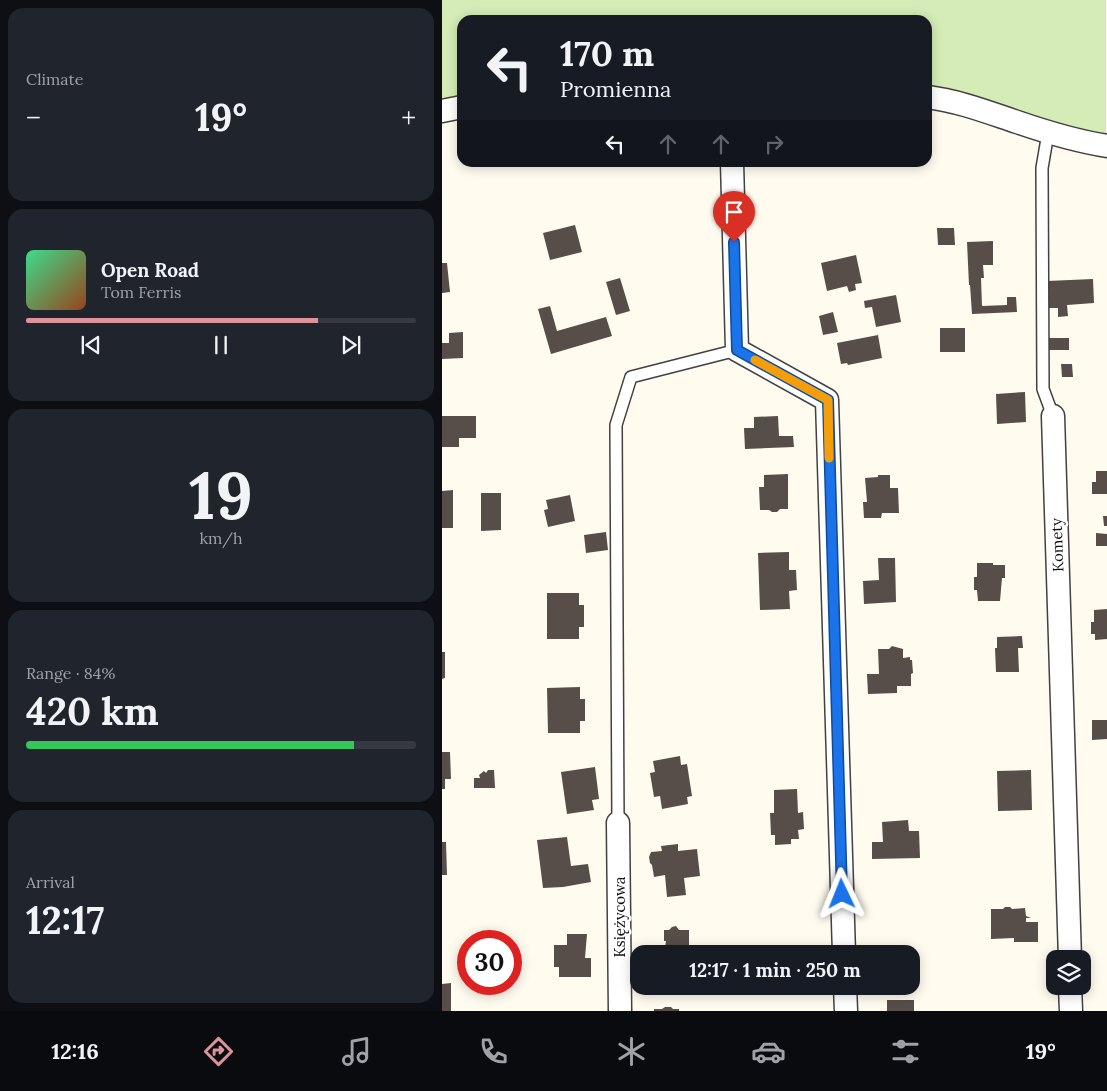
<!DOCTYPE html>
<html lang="en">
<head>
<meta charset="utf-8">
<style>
  :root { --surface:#171b24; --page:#20242c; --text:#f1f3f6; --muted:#9ea1a6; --line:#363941; --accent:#de939c }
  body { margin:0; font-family:Lora,serif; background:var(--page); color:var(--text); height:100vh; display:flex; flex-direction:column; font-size:19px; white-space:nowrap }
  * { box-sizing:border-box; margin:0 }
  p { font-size:16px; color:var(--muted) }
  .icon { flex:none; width:28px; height:28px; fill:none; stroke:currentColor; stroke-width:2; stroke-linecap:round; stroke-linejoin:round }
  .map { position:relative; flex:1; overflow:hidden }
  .sheet { display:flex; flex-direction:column; gap:8px; padding:8px; background:#0d0f14; width:442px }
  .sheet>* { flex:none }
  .hud { position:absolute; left:15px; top:15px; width:475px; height:152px; border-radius:15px; box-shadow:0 2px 12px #0003; background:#171b24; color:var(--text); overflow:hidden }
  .buttons { position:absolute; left:604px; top:950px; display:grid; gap:10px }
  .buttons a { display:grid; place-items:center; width:45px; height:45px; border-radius:10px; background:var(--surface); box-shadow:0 2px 12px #0003; font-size:25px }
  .speed { position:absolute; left:15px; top:930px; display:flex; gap:10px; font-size:25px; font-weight:700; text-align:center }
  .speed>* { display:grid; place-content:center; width:65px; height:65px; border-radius:50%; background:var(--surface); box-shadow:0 2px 12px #0003; line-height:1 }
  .speed .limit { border:8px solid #d22; background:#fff; color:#111 }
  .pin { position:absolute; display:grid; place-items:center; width:42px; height:42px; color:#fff; margin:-51px -21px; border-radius:50% 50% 50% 0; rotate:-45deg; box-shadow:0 0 5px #0007 }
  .pin .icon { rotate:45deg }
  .me { position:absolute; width:55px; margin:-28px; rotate:358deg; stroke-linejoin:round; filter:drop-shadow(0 0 4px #0008) }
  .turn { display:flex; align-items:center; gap:18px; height:105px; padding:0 20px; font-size:22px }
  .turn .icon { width:65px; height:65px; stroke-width:2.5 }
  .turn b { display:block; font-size:35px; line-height:42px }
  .lanes { display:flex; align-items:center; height:48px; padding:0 20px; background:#0003; justify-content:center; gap:25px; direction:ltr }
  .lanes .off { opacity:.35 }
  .big { font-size:38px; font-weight:800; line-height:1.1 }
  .sheet .tile { flex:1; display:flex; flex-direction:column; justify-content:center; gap:8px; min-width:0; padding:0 18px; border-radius:15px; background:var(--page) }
  .sheet .dial { align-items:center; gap:0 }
  .dial b { font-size:65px; line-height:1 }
  .song { display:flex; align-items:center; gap:15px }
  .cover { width:60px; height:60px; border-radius:8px; background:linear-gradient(135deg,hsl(150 70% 55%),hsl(20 70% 35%)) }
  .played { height:5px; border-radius:2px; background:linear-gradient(90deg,var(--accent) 75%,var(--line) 75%) }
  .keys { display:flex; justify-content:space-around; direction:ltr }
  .heat { display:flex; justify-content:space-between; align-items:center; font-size:28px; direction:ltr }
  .charge { height:8px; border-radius:4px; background:linear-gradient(90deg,#34c759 84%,var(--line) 0) }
  .trip { position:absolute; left:188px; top:945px; width:290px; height:50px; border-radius:15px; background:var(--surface); box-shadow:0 2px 12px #0003; font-weight:800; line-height:50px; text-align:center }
  .tabs { display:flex; height:80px; justify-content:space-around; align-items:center; background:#090b0e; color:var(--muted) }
  .tabs .icon { width:35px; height:35px }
  .tabs .selected { color:var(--accent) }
  .tabs b { font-size:22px; color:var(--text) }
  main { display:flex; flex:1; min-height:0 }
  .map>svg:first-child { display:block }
  .green { fill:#d5ecb6 }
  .building { fill:#574e49 }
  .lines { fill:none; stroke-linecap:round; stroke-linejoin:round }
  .lane-casing { stroke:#414141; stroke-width:14 }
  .street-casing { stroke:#414141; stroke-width:25 }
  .lane { stroke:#fff; stroke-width:11 }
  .street { stroke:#fff; stroke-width:22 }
  .route-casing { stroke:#114b97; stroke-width:12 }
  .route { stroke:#1a73e8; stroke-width:9 }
  .slow { stroke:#f59e0b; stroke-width:9 }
  .labels { text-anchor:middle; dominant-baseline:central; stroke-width:5; stroke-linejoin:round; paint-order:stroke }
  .street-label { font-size:15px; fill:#0e0e0e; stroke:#fff }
</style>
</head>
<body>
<main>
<section class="sheet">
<div class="tile"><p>Climate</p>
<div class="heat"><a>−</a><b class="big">19°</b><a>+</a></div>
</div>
<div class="tile">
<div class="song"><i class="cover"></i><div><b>Open Road</b><p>Tom Ferris</p></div></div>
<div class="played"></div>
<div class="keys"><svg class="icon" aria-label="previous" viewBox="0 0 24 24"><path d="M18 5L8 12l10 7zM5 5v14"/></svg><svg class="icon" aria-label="pause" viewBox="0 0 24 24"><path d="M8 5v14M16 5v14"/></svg><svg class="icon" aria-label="next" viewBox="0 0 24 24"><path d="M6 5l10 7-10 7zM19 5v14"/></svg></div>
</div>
<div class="tile dial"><b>19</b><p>km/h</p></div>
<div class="tile"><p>Range · 84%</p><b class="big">420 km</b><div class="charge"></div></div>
<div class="tile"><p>Arrival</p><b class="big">12:17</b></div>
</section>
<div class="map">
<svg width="665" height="1011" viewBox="0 0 665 1011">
  <rect width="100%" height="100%" fill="#fffbef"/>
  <!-- green -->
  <path class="green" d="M0,0h664v136l-20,-2 -110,-38 -49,-8v-68h-465v80l-20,4z"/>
  <!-- building -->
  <path class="building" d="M133,225l7,27 -32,8 -7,-27z
    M495,228h17l1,17h-17z
    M551,241v24h-10l1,13h-3l1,28 25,-1v-8h9l1,15 -45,2 -2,-29h-1l-2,-43z
    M414,255l6,28 -7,1 1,6 -7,2 -2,-6 -20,5 -6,-28z
    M0,263h5l3,29 -8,1z
    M178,278l10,33 -14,4 -10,-33z
    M651,279l1,24 -27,2 1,11 -10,1v-9h-10l-1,-27z
    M454,295l5,27 -25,5 -4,-20 -7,1 -1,-7z
    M108,306l7,25 49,-14 6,19 -61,18 -13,-45z
    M391,312l5,20 -15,3 -4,-19z
    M498,328h25v24h-25z
    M21,332v26l-21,1v-16h7v-10z
    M436,335l4,23 -34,7 -1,-2 -6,1 -4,-21z
    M607,338h20v12h-20z
    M619,364h11l1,13h-11z
    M583,392l1,30 -29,2 -1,-30z
    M0,416h34v22h-17v9h-17z
    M336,416l1,20h14l1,11 -49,2 -1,-21h10v-11z
    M654,471h11v23h-15v-12h4z
    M346,474v35h-8l-3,3h-5l-3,-2h-9l-1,-23h5v-12z
    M436,475h12v13h8l1,25h-17l-1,5h-17l-1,-16h4l-2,-24 13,-1z
    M11,490v38h-11v-37z
    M39,493h20v37l-20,1z
    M128,495l5,26 -27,6 -4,-17 4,-1 -2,-9z
    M661,516h4v10h-3z
    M164,532l2,18 -22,3 -2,-18z
    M654,533l11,1v12h-11z
    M347,552v18h7l1,20 -8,1 1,18 -30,1 -2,-57z
    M436,558h17l1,44 -32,2 -1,-23 16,-1z
    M535,563h16v2h12v13h-3l-2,23h-22l-1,-11h-3v-13h3z
    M105,593h32v12h5v22h-5v12h-32z
    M665,609v30l-12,1v-6h-4v-12h3v-12z
    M580,636l1,12h-5l1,24h-23l-1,-24h2v-11z
    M450,646l11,3v9l7,-1v3h2l1,13 -2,1v12h-14v7l-29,1 -1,-20h12l-1,-25h11z
    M0,652h3v26l-3,1z
    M138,687v12h5v22h-5v12h-32l-1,-45z
    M650,720h15v19l-15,1z
    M0,752h8l1,27h-6v10h-3z
    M238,756l1,9 6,-1 5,32 -5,1 1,7 -26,5 -2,-13 -6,1 -4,-24 5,-1 -2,-11z
    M153,767l4,32 -7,1 2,10 -27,4 -6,-42z
    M46,770h6l1,18h-21v-10h6l-1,-3 5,-4 2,2z
    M589,770l1,40 -34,1 -1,-40z
    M355,789l1,24 5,-1 1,17 -6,1 1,9h-8v5l-16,1v-10h-4l-1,-22h4v-23z
    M466,820l1,11h10l1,27 -48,1v-17h11l-1,-20z
    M125,837l4,29 17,-2 3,18 -28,5 -20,1 -6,-48z
    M0,842h4l1,33h-5z
    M236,844v7l19,-2 3,27 -16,2 2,17 -19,2 -2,-22 -11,2 -2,-12 -2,-2 -1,-6 2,-5 11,-1 -1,-5z
    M563,907h5l2,2 13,-1 1,8 5,2h-5v4h12v20h-24v-4l-23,1v-30h12z
    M234,926l3,4h10v24h-25l2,-13h-2v-11h5l3,-3z
    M125,934h20l-2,24h6v19h-32v-10h-5v-22h13z
    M9,983v28h-9v-27z
    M337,986h26v9h-25z
    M445,1000h27v11h-27z
    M223,1007h6l2,2h6v2h-25v-2h8z"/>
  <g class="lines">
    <!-- lane casing -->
    <g class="lane-casing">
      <path id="lane" d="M606,133l-6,35 1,221 10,27
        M176,823l-2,-398 15,-48 106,-27"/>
    </g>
    <!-- street casing -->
    <g class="street-casing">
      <path id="street" d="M485,97c32,4 60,15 90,25 29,10 59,19 90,24
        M0,111l20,-4
        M290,162l5,188 90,50 17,554
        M611,416l17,543
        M176,823l2,188
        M403,986l1,25
        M628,986l1,25"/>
    </g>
    <!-- lane -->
    <use href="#lane" class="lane"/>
    <!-- street -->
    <use href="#street" class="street"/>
  </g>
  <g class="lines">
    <!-- route casing -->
    <g class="route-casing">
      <path id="route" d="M292,242l3,108 91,50 14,494"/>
    </g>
    <!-- route -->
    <use href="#route" class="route"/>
    <!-- slow -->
    <path class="slow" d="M313,360l73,40 1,58"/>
  </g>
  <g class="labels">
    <!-- street labels -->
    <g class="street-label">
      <text transform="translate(615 545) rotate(-92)">Komety</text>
      <text transform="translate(177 917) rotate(-90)">Księżycowa</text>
    </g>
  </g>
</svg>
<div class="buttons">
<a><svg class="icon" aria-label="layers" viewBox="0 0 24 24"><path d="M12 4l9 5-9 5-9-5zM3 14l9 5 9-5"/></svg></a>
</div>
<div class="speed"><div class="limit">30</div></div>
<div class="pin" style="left:292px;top:242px;background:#d93025"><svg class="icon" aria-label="arrive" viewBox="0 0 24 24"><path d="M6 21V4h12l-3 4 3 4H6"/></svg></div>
<svg class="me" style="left:400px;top:894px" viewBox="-20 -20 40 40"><path d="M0-17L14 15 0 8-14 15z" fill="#1a73e8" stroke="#fff" stroke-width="4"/></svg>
<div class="trip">12:17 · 1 min · 250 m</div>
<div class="hud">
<div class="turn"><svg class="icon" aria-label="left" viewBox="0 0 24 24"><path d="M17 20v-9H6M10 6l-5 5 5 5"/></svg><div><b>170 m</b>Promienna</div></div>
<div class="lanes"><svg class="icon" aria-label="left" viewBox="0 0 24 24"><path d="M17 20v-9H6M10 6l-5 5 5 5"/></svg><svg class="icon off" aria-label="ahead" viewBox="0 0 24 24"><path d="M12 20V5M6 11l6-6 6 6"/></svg><svg class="icon off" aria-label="ahead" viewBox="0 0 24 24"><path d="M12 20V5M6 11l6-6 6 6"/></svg><svg class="icon off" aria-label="right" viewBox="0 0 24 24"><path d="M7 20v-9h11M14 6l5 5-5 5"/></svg></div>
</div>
</div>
</main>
<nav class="tabs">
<b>12:16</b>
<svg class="icon selected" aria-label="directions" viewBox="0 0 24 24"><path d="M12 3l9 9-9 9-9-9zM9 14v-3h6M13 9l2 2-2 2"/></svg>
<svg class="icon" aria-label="music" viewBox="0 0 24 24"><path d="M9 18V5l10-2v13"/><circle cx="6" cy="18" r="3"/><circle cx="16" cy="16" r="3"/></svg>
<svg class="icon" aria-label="phone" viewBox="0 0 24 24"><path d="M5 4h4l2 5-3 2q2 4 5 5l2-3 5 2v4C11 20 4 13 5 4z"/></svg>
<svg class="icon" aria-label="climate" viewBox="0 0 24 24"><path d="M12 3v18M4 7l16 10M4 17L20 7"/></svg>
<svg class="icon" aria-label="car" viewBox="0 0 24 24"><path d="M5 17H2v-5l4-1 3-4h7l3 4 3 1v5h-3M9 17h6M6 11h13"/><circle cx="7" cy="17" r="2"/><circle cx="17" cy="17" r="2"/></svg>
<svg class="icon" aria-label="filters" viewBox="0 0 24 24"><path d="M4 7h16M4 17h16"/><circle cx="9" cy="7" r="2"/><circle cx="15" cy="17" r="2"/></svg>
<b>19°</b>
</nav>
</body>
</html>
